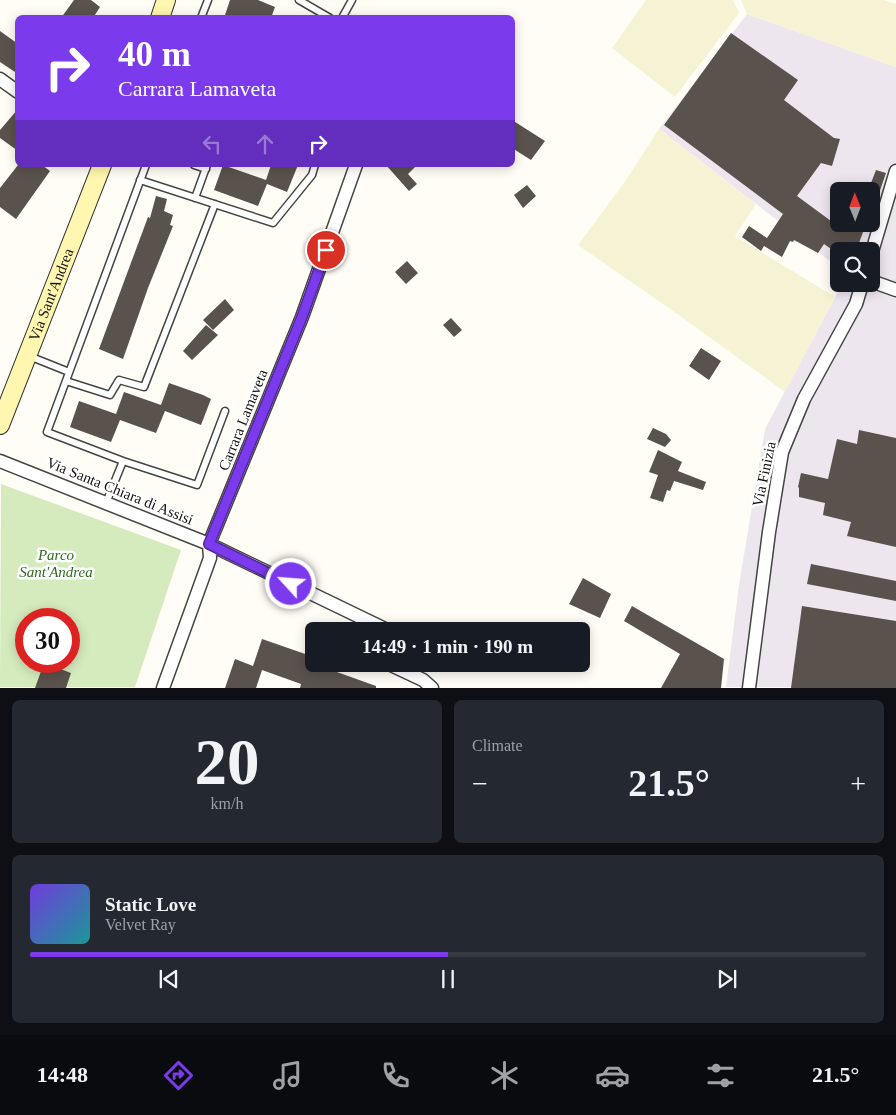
<!DOCTYPE html>
<html lang="en">
<head>
<meta charset="utf-8">
<style>
  :root { --surface:#171b24; --page:#242831; --text:#f1f3f6; --muted:#9ea1a6; --line:#363941; --accent:#7c3aed }
  body { margin:0; font-family:"Times New Roman",serif; background:var(--page); color:var(--text); height:100vh; display:flex; flex-direction:column; font-size:19px; white-space:nowrap }
  * { box-sizing:border-box; margin:0 }
  p { font-size:16px; color:var(--muted) }
  .icon { flex:none; width:28px; height:28px; fill:none; stroke:currentColor; stroke-width:2; stroke-linecap:round; stroke-linejoin:round }
  .map { position:relative; height:688px; overflow:hidden }
  .drawer { display:flex; flex-direction:column; gap:12px; padding:12px; background:#0d0f14; flex:1 }
  .drawer>* { flex:none }
  .guide { position:absolute; left:15px; top:15px; width:500px; height:152px; border-radius:8px; box-shadow:0 2px 12px #0003; background:#7c3aed; color:#fff; overflow:hidden }
  .needle { width:32px; rotate:359deg }
  .tools { position:absolute; left:830px; top:182px; display:grid; gap:10px }
  .tools a { display:grid; place-items:center; width:50px; height:50px; border-radius:8px; background:var(--surface); box-shadow:0 2px 12px #0003; font-size:25px }
  .speed { position:absolute; left:15px; top:608px; display:flex; gap:10px; font-size:25px; font-weight:700; text-align:center }
  .speed>* { display:grid; place-content:center; width:65px; height:65px; border-radius:50%; background:var(--surface); box-shadow:0 2px 12px #0003; line-height:1 }
  .speed .limit { border:8px solid #d22; background:#fff; color:#111 }
  .pin { position:absolute; display:grid; place-items:center; width:42px; height:42px; color:#fff; margin:-21px; border:2px solid #fff; border-radius:50%; box-shadow:0 1px 5px #0007 }
  .me { position:absolute; width:55px; margin:-28px; rotate:296deg; stroke-linejoin:round; filter:drop-shadow(0 0 4px #0008) }
  .turn { display:flex; align-items:center; gap:18px; height:105px; padding:0 20px; font-size:22px }
  .turn .icon { width:65px; height:65px; stroke-width:2.5 }
  .turn b { display:block; font-size:35px; line-height:42px }
  .lanes { display:flex; align-items:center; height:48px; padding:0 20px; background:#0003; justify-content:center; gap:25px; direction:ltr }
  .lanes .off { opacity:.35 }
  .big { font-size:38px; font-weight:800; line-height:1.1 }
  .drawer .widget { flex:1; display:flex; flex-direction:column; justify-content:center; gap:8px; min-width:0; padding:0 18px; border-radius:8px; background:var(--page) }
  .drawer .dial { align-items:center; gap:0 }
  .dial b { font-size:65px; line-height:1 }
  .song { display:flex; align-items:center; gap:15px }
  .cover { width:60px; height:60px; border-radius:8px; background:linear-gradient(135deg,hsl(260 70% 55%),hsl(180 70% 35%)) }
  .played { height:5px; border-radius:2px; background:linear-gradient(90deg,var(--accent) 50%,var(--line) 50%) }
  .keys { display:flex; justify-content:space-around; direction:ltr }
  .heat { display:flex; justify-content:space-between; align-items:center; font-size:28px; direction:ltr }
  .drawer .tiles { flex:1; display:grid; gap:12px; grid-template-columns:1fr 1fr }
  .widget:last-child { grid-column:span 2 }
  .trip { position:absolute; left:305px; top:622px; width:285px; height:50px; border-radius:8px; background:var(--surface); box-shadow:0 2px 12px #0003; font-weight:800; line-height:50px; text-align:center }
  .dock { display:flex; height:80px; justify-content:space-around; align-items:center; background:#090b0e; color:var(--muted) }
  .dock .icon { width:35px; height:35px }
  .dock .current { color:var(--accent) }
  .dock b { font-size:22px; color:var(--text) }
  .map>svg:first-child { display:block }
  .industrial { fill:#eee6ef; fill-rule:evenodd }
  .farmland { fill:#f6f3d4 }
  .green { fill:#d5ebbd; fill-rule:evenodd }
  .building { fill:#5a524d }
  .lines { fill:none; stroke-linecap:round; stroke-linejoin:round }
  .lane-casing { stroke:#444; stroke-width:9 }
  .street-casing { stroke:#444; stroke-width:15 }
  .secondary-casing { stroke:#333; stroke-width:20 }
  .lane { stroke:#fff; stroke-width:6 }
  .street { stroke:#fff; stroke-width:12 }
  .secondary { stroke:#fff6b0; stroke-width:18 }
  .route-casing { stroke:#51269a; stroke-width:12 }
  .route { stroke:#7c3aed; stroke-width:9 }
  .labels { text-anchor:middle; dominant-baseline:central; stroke-width:5; stroke-linejoin:round; paint-order:stroke }
  .street-label { font-size:15px; fill:#111; stroke:#fff }
  .park-label { font-size:15px; font-style:italic; fill:#2f6b1f; stroke:#fff }
</style>
</head>
<body>
<div class="map">
<svg width="896" height="688" viewBox="0 0 896 688">
  <rect width="100%" height="100%" fill="#fffdf5"/>
  <!-- industrial -->
  <path class="industrial" d="M747,14l149,53v620h-170l13,-102 26,-156 77,-145h29v-33h-32v17l-180,-139zM839,191h32v33h-32z"/>
  <!-- farmland -->
  <path class="farmland" d="M646,0h87l6,13 -64,84 -63,-49z
    M741,0h143l12,4v63l-149,-53z
    M659,129l97,75 -21,32 100,61 -50,95 -109,-79 -98,-68 46,-62z"/>
  <!-- green -->
  <path class="green" d="M1,484l180,66 -46,137h-135zM26,619h43v42h-43z"/>
  <!-- building -->
  <path class="building" d="M74,0h17l9,7 -7,11h-32z
    M230,0h28l17,7 -4,11h-47z
    M0,31l18,13v30l-18,-12z
    M731,33l67,47 -14,20 50,38 6,1 -8,27 -11,-3 -24,33 49,36 3,-8h17l-10,27h-22l-10,-7 -6,9 -24,-13 -1,2 -3,-1 -8,16 -18,-11 -3,5 -19,-14 7,-11 18,12 16,-24 -119,-89z
    M18,109v42l-18,-13v-8z
    M512,120l33,21 -14,19 -19,-12z
    M18,165h24l8,6 -34,48 -16,-12v-19z
    M223,165l43,15 5,-15h27l-11,27 -20,-8 -9,22 -44,-16z
    M386,165h31l-9,9 9,10 -8,7z
    M876,170l10,3 -8,23 -10,-5z
    M527,185l9,11 -13,12 -9,-13z
    M156,196l11,3 -3,12 9,4 -3,10 3,1 -25,62 -25,71 -24,-10 49,-132 2,1z
    M407,261l11,12 -12,11 -11,-12z
    M225,299l9,11 -21,20 -10,-10z
    M451,318l11,12 -8,7 -11,-12z
    M206,325l12,10 -26,25 -9,-9z
    M701,348l20,13 -12,19 -20,-14z
    M169,383l34,12 8,4 -10,26 -36,-14 -9,22 -36,-13 -9,22 -41,-15 9,-26 37,13 8,-22 37,13z
    M653,428l13,6 5,6 -6,7 -18,-8z
    M859,430l37,8v109l-49,-11 4,-14 -28,-7 2,-12 -26,-6v-9l-1,-1 3,-14 27,6 9,-40 20,5z
    M658,450l24,12 -4,9 28,11 -3,8 -29,-9 -4,10 -3,-1 -4,12 -13,-4 8,-23 -9,-3z
    M811,564l85,17v20l-89,-17z
    M583,578l28,16 -11,24 -31,-14z
    M632,606l92,53 -3,29h-60l19,-34 -56,-33z
    M802,606l94,15v67h-105z
    M262,639l49,17 -2,6 67,24v2h-76l1,-4 -39,-14 -6,18h-31l10,-29 18,7z
    M44,663l27,10 -5,15h-31z"/>
  <g class="lines">
    <!-- lane casing -->
    <g class="lane-casing">
      <path id="lane" d="M299,0l31,18
        M201,18l7,-18
        M342,18l10,-18
        M146,165l-99,267 76,29 74,24 28,-74
        M194,165l12,4
        M140,180l133,43 39,-48 3,-10
        M195,198l12,-33
        M29,356l40,16
        M66,381l44,14 9,-15 25,7 71,-183
        M106,503l17,-42"/>
    </g>
    <!-- street casing -->
    <g class="street-casing">
      <path id="street" d="M0,79l18,13
        M871,255l25,-84
        M871,281l25,9
        M0,461l209,83 180,87
        M389,664l34,16 9,8
        M163,688l47,-130 -1,-14 93,-227 54,-152
        M749,688l20,-156 13,-80 22,-53 52,-95 6,-20"/>
    </g>
    <!-- secondary casing -->
    <g class="secondary-casing">
      <g id="secondary">
        <path d="M160,18l6,-18"/>
        <path id="s1" d="M0,425l102,-260"/>
      </g>
    </g>
    <!-- lane -->
    <use href="#lane" class="lane"/>
    <!-- street -->
    <use href="#street" class="street"/>
    <!-- secondary -->
    <use href="#secondary" class="secondary"/>
  </g>
  <g class="lines">
    <!-- route casing -->
    <g class="route-casing">
      <path id="route" d="M291,584l-82,-40 93,-227 24,-67"/>
    </g>
    <!-- route -->
    <use href="#route" class="route"/>
  </g>
  <g class="labels">
    <!-- street labels -->
    <g class="street-label">
      <text stroke="none"><textPath href="#s1" startOffset="140">Via Sant'Andrea</textPath></text>
      <text transform="translate(243 420) rotate(-68)">Carrara Lamaveta</text>
      <text transform="translate(764 474) rotate(-78)">Via Finizia</text>
      <text transform="translate(120 491) rotate(22)">Via Santa Chiara di Assisi</text>
    </g>
    <!-- park labels -->
    <g class="park-label">
      <text x="56" y="555">Parco<tspan x="56" dy="17">Sant'Andrea</tspan></text>
    </g>
  </g>
</svg>
<div class="tools">
<a><svg class="needle" viewBox="-14 -14 28 28"><path d="M0-13l5 13h-10z" fill="#e53935"/><path d="M0 13l5-13h-10z" fill="#9ea1a6"/></svg></a>
<a><svg class="icon" aria-label="search" viewBox="0 0 24 24"><circle cx="10" cy="10" r="6"/><path d="M15 15l6 6"/></svg></a>
</div>
<div class="speed"><div class="limit">30</div></div>
<div class="pin" style="left:326px;top:250px;background:#d93025"><svg class="icon" aria-label="arrive" viewBox="0 0 24 24"><path d="M6 21V4h12l-3 4 3 4H6"/></svg></div>
<svg class="me" style="left:291px;top:584px" viewBox="-20 -20 40 40"><circle r="17" fill="#7c3aed" stroke="#fff" stroke-width="3"/><path d="M0-11L8 9 0 5-8 9z" fill="#fff"/></svg>
<div class="trip">14:49 · 1 min · 190 m</div>
<div class="guide">
<div class="turn"><svg class="icon" aria-label="right" viewBox="0 0 24 24"><path d="M7 20v-9h11M14 6l5 5-5 5"/></svg><div><b>40 m</b>Carrara Lamaveta</div></div>
<div class="lanes"><svg class="icon off" aria-label="left" viewBox="0 0 24 24"><path d="M17 20v-9H6M10 6l-5 5 5 5"/></svg><svg class="icon off" aria-label="ahead" viewBox="0 0 24 24"><path d="M12 20V5M6 11l6-6 6 6"/></svg><svg class="icon" aria-label="right" viewBox="0 0 24 24"><path d="M7 20v-9h11M14 6l5 5-5 5"/></svg></div>
</div>
</div>
<section class="drawer">
<div class="tiles">
<div class="widget dial"><b>20</b><p>km/h</p></div>
<div class="widget"><p>Climate</p>
<div class="heat"><a>−</a><b class="big">21.5°</b><a>+</a></div>
</div>
<div class="widget">
<div class="song"><i class="cover"></i><div><b>Static Love</b><p>Velvet Ray</p></div></div>
<div class="played"></div>
<div class="keys"><svg class="icon" aria-label="previous" viewBox="0 0 24 24"><path d="M18 5L8 12l10 7zM5 5v14"/></svg><svg class="icon" aria-label="pause" viewBox="0 0 24 24"><path d="M8 5v14M16 5v14"/></svg><svg class="icon" aria-label="next" viewBox="0 0 24 24"><path d="M6 5l10 7-10 7zM19 5v14"/></svg></div>
</div>
</div>
</section>
<nav class="dock">
<b>14:48</b>
<svg class="icon current" aria-label="directions" viewBox="0 0 24 24"><path d="M12 3l9 9-9 9-9-9zM9 14v-3h6M13 9l2 2-2 2"/></svg>
<svg class="icon" aria-label="music" viewBox="0 0 24 24"><path d="M9 18V5l10-2v13"/><circle cx="6" cy="18" r="3"/><circle cx="16" cy="16" r="3"/></svg>
<svg class="icon" aria-label="phone" viewBox="0 0 24 24"><path d="M5 4h4l2 5-3 2q2 4 5 5l2-3 5 2v4C11 20 4 13 5 4z"/></svg>
<svg class="icon" aria-label="climate" viewBox="0 0 24 24"><path d="M12 3v18M4 7l16 10M4 17L20 7"/></svg>
<svg class="icon" aria-label="car" viewBox="0 0 24 24"><path d="M5 17H2v-5l4-1 3-4h7l3 4 3 1v5h-3M9 17h6M6 11h13"/><circle cx="7" cy="17" r="2"/><circle cx="17" cy="17" r="2"/></svg>
<svg class="icon" aria-label="filters" viewBox="0 0 24 24"><path d="M4 7h16M4 17h16"/><circle cx="9" cy="7" r="2"/><circle cx="15" cy="17" r="2"/></svg>
<b>21.5°</b>
</nav>
</body>
</html>
